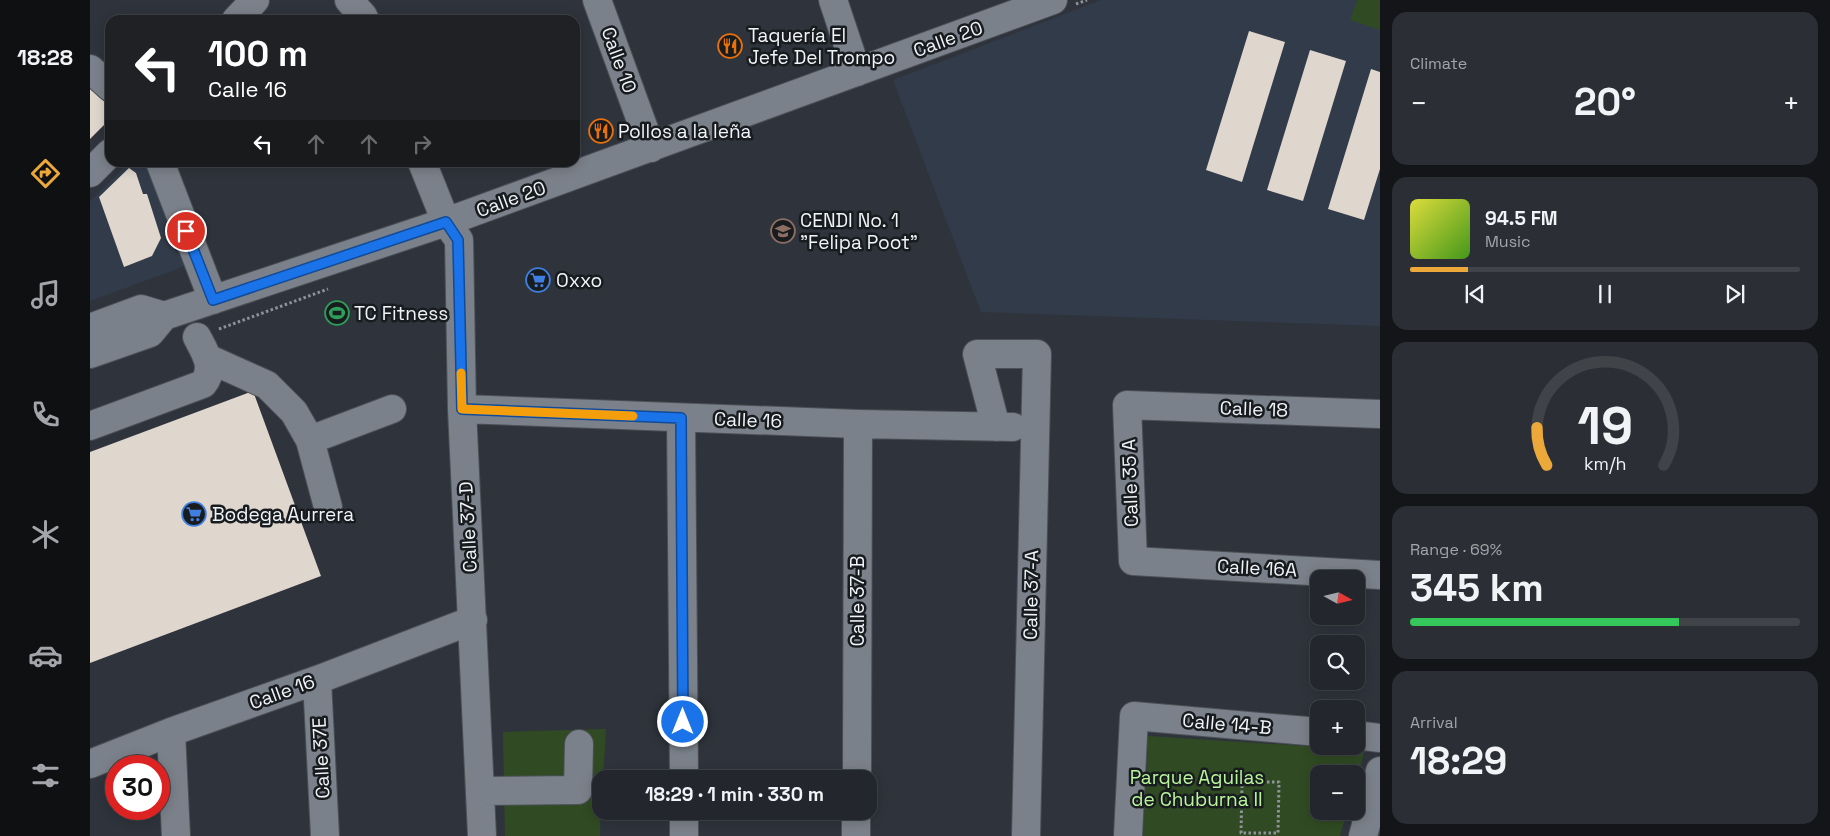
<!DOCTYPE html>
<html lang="en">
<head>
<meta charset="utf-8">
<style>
  :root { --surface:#23272d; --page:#2b2f35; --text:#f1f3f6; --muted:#a3a5aa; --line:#404449; --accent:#eca93a }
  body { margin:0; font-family:"Space Grotesk",sans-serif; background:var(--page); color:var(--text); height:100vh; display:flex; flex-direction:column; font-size:19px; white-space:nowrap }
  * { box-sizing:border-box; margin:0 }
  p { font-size:16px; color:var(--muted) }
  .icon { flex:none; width:28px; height:28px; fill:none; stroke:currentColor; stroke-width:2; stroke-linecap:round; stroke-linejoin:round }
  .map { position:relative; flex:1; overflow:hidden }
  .panel { display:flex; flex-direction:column; gap:12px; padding:12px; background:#131519; width:450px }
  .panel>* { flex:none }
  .guide { position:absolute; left:15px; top:15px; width:475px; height:152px; border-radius:15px; box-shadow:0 2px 12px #0003,0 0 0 1px var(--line); background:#202124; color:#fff; overflow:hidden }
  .needle { width:32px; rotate:98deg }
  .tools { position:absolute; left:1220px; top:570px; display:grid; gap:10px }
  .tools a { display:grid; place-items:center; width:55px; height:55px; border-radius:10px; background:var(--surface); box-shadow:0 2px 12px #0003,0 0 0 1px var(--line); font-size:25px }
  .speed { position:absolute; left:15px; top:755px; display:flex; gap:10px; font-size:25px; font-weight:700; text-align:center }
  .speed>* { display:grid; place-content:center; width:65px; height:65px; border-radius:50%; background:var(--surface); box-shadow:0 2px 12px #0003,0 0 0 1px var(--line); line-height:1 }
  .speed .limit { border:8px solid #d22; background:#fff; color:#111 }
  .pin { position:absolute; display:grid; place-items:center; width:42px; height:42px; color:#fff; margin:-21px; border:2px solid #fff; border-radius:50%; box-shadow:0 1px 5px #0007 }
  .me { position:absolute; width:55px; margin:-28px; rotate:0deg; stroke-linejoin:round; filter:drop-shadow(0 0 4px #0008) }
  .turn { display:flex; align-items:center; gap:18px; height:105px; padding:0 20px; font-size:22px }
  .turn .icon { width:65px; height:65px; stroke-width:2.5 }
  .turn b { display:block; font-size:35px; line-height:42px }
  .lanes { display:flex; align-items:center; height:48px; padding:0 20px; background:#0003; justify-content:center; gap:25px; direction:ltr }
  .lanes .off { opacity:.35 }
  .big { font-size:38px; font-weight:800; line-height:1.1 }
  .panel .tile { flex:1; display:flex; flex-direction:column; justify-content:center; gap:8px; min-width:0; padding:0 18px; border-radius:15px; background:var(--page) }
  .panel .dial { align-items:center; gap:0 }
  .dial svg { height:130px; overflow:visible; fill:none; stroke:var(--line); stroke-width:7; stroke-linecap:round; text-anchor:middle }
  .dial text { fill:var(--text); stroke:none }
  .song { display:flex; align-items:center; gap:15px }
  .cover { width:60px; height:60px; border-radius:8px; background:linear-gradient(135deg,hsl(60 70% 55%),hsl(100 70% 35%)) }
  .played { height:5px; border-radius:2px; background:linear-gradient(90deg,var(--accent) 15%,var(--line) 15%) }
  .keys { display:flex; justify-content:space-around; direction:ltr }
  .heat { display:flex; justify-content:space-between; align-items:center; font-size:28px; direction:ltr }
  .charge { height:8px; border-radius:4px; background:linear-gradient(90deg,#34c759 69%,var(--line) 0) }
  .trip { position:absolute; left:502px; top:770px; width:285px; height:50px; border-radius:15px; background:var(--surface); box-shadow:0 2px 12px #0003,0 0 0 1px var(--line); font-weight:800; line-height:50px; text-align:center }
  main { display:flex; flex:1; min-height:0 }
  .dock { display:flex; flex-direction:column; width:90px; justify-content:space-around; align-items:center; background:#0e1012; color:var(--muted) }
  .dock .icon { width:35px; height:35px }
  .dock .current { color:var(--accent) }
  .dock b { font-size:22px; color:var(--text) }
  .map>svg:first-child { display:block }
  .built { fill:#323b49 }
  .green { fill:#304b23 }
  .building { fill:#dfd6cd }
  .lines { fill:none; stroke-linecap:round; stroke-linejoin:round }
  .minor-casing { stroke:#4b5056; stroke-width:30 }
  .path { stroke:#8e9299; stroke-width:3; stroke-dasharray:2.5 2.5; stroke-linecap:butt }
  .minor { stroke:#7b818a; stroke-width:28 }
  .route-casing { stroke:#114b97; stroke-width:12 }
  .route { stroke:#1a73e8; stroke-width:9 }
  .slow { stroke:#f59e0b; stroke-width:9 }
  .labels { text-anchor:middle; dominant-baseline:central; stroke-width:5; stroke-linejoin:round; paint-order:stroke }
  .poi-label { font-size:19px; fill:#f0f4f9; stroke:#191c1f; text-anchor:start }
  .street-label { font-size:19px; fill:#f0f4f9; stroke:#191c1f }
  .park-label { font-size:19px; fill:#b8f59b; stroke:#191c1f }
</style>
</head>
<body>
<main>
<nav class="dock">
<b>18:28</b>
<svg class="icon current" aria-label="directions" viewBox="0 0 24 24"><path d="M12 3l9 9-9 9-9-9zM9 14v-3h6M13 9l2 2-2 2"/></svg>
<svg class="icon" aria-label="music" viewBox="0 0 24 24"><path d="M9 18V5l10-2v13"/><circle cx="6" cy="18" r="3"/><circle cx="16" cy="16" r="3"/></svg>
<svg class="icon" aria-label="phone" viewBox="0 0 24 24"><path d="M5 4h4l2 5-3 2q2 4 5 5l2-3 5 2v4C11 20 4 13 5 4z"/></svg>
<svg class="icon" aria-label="climate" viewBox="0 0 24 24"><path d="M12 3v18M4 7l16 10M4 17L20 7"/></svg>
<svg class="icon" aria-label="car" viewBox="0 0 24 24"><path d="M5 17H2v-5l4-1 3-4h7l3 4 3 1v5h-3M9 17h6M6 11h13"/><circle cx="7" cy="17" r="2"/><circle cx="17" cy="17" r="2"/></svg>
<svg class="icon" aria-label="filters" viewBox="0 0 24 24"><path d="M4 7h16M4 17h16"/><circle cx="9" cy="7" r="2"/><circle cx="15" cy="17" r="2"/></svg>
</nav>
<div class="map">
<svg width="1290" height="836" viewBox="0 0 1290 836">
  <rect width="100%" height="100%" fill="#2f343c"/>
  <!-- built -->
  <path class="built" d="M1011,0h279v326l-399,-14 -88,-232z
    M39,163h28l31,102 -98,36v-100z"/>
  <!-- green -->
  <path class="green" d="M1267,0h23v30l-30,-10z
    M516,729l-3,50h-2l-1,57h-95l-2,-104z
    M1058,736l217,14 -9,30v-6h-37v37h28l-7,25h-197z"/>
  <!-- building -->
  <path class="building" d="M1159,31l36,11 -43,140 -36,-12z
    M1220,50l36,11 -43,140 -36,-11z
    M1281,69l9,3v97l-16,51 -36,-11z
    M0,88l20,19v12l-20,20z
    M39,168l7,5 7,21h4l14,44 -9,18 -28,11 -25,-70z
    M163,391l68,185 -231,87v-211z"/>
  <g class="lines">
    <!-- minor casing -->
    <g class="minor-casing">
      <path id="minor" d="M259,0l14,16 2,4
        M507,0l54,148
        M743,0l24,72
        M146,20l19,-20
        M0,69l20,18
        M70,162l53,138
        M332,162l24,60 13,18 3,169 20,427
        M0,173l20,-20
        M0,328l51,-19 23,7
        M0,354l60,-21 14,-17 282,-94 607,-222
        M117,358l60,27 27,27 16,28 82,-31
        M372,409l396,15 155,3
        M1290,414l-253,-9 6,156 247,14
        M591,418l3,361
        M0,426l113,-42c13,-16 2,-32 -6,-47
        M906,427l-19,-73h60l-11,482
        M220,440l18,67
        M227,680l8,156
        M81,732l5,104
        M1266,735l24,3
        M0,764l81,-32 146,-52 156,-60
        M767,779l1,-355
        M390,791l98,-1 1,-46
        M594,811v25
        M766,836v-25
        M1038,836l6,-120 185,16
        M1273,836l17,-65"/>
    </g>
    <!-- path -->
    <path class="path" d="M986,4l11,-4
      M129,329l109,-40
      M1152,782h37l-1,51h-37z"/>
    <!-- minor -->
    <use href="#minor" class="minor"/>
  </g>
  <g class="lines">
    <!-- route casing -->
    <g class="route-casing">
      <path id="route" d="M96,231l27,69 233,-78 12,18 4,169 219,9 2,304"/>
    </g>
    <!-- route -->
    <use href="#route" class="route"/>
    <!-- slow -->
    <path class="slow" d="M371,373l1,36 171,7"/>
  </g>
  <!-- icons -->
  <defs>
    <g id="restaurant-ring" transform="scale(1.25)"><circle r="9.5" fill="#191c1f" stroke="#e8710a" stroke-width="1.5"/><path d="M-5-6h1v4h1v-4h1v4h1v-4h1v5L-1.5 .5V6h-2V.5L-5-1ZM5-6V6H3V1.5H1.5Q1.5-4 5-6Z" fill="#e8710a"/></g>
    <g id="school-ring" transform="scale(1.25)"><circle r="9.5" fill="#191c1f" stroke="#8d6e63" stroke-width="1.5"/><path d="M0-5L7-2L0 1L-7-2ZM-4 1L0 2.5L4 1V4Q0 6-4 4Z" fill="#8d6e63"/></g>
    <g id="supermarket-ring" transform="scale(1.25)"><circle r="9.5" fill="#191c1f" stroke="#3f7fe0" stroke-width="1.5"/><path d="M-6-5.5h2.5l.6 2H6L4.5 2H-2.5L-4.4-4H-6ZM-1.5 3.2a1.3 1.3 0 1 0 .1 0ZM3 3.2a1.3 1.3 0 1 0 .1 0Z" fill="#3f7fe0"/></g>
    <g id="stadium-ring" transform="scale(1.25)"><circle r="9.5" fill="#191c1f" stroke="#2e9e5b" stroke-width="1.5"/><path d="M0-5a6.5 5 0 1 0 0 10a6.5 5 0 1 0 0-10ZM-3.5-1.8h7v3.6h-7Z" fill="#2e9e5b"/></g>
  </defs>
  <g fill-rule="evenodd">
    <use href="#restaurant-ring" x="640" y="46"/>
    <use href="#restaurant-ring" x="511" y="131"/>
    <use href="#school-ring" x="693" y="231"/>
    <use href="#supermarket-ring" x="448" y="280"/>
    <use href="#stadium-ring" x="247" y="313"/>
    <use href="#supermarket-ring" x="104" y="514"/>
  </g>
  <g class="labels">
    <!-- poi labels -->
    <g class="poi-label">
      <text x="658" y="35">Taquería El<tspan x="658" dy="22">Jefe Del Trompo</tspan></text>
      <text x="528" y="131">Pollos a la leña</text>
      <text x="710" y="220">CENDI No. 1<tspan x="710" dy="22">"Felipa Poot"</tspan></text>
      <text x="466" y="280">Oxxo</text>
      <text x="264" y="313">TC Fitness</text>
      <text x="122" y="514">Bodega Aurrera</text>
    </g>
    <!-- street labels -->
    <g class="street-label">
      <text transform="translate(858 39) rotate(-20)">Calle 20</text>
      <text transform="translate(529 60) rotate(70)">Calle 10</text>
      <text transform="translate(421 199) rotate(-20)">Calle 20</text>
      <text transform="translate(1164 409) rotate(2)">Calle 18</text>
      <text transform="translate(658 420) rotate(2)">Calle 16</text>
      <text transform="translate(1040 483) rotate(-92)">Calle 35 A</text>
      <text transform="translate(378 527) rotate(-93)">Calle 37-D</text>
      <text transform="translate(1167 568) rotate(3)">Calle 16A</text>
      <text transform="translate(941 595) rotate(-89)">Calle 37-A</text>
      <text transform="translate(767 601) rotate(-90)">Calle 37-B</text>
      <text transform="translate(192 692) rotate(-20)">Calle 16</text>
      <text transform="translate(1137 724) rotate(5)">Calle 14-B</text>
      <text transform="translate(231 758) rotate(-93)">Calle 37E</text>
    </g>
    <!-- park labels -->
    <g class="park-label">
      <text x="1107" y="777">Parque Aguilas<tspan x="1107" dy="22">de Chuburna II</tspan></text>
    </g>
  </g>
</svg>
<div class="tools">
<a><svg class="needle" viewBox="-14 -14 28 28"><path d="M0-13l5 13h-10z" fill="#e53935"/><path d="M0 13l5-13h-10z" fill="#a3a5aa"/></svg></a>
<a><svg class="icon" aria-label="search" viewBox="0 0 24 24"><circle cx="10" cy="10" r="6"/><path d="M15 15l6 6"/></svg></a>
<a>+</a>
<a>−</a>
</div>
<div class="speed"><div class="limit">30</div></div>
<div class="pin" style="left:96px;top:231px;background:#d93025"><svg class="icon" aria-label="arrive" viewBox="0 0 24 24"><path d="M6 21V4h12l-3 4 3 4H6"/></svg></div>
<svg class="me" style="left:593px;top:722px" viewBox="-20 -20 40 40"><circle r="17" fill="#1a73e8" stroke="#fff" stroke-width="3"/><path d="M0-11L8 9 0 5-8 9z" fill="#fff"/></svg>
<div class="trip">18:29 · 1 min · 330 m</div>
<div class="guide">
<div class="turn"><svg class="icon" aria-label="left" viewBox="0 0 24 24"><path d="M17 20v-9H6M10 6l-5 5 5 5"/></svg><div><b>100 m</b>Calle 16</div></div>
<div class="lanes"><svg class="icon" aria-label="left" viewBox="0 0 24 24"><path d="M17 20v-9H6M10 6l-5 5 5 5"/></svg><svg class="icon off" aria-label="ahead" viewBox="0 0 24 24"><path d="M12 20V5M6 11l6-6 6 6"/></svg><svg class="icon off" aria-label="ahead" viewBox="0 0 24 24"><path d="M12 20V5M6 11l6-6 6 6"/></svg><svg class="icon off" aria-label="right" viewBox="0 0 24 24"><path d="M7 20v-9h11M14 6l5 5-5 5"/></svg></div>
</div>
</div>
<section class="panel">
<div class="tile"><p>Climate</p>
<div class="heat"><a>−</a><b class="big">20°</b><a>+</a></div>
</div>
<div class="tile">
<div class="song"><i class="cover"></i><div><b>94.5 FM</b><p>Music</p></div></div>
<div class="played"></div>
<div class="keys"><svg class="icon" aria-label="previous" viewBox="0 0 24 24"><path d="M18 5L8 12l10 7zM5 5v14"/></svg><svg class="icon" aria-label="pause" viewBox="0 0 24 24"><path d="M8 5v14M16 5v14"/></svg><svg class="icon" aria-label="next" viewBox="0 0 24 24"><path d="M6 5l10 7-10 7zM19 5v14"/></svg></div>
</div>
<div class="tile dial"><svg viewBox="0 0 100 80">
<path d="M14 69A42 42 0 1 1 86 69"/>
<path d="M14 69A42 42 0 0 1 8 46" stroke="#eca93a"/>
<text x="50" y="56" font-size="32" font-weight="700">19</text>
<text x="50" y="72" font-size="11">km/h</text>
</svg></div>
<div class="tile"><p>Range · 69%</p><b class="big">345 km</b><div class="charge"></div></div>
<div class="tile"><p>Arrival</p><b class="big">18:29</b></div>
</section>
</main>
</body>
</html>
